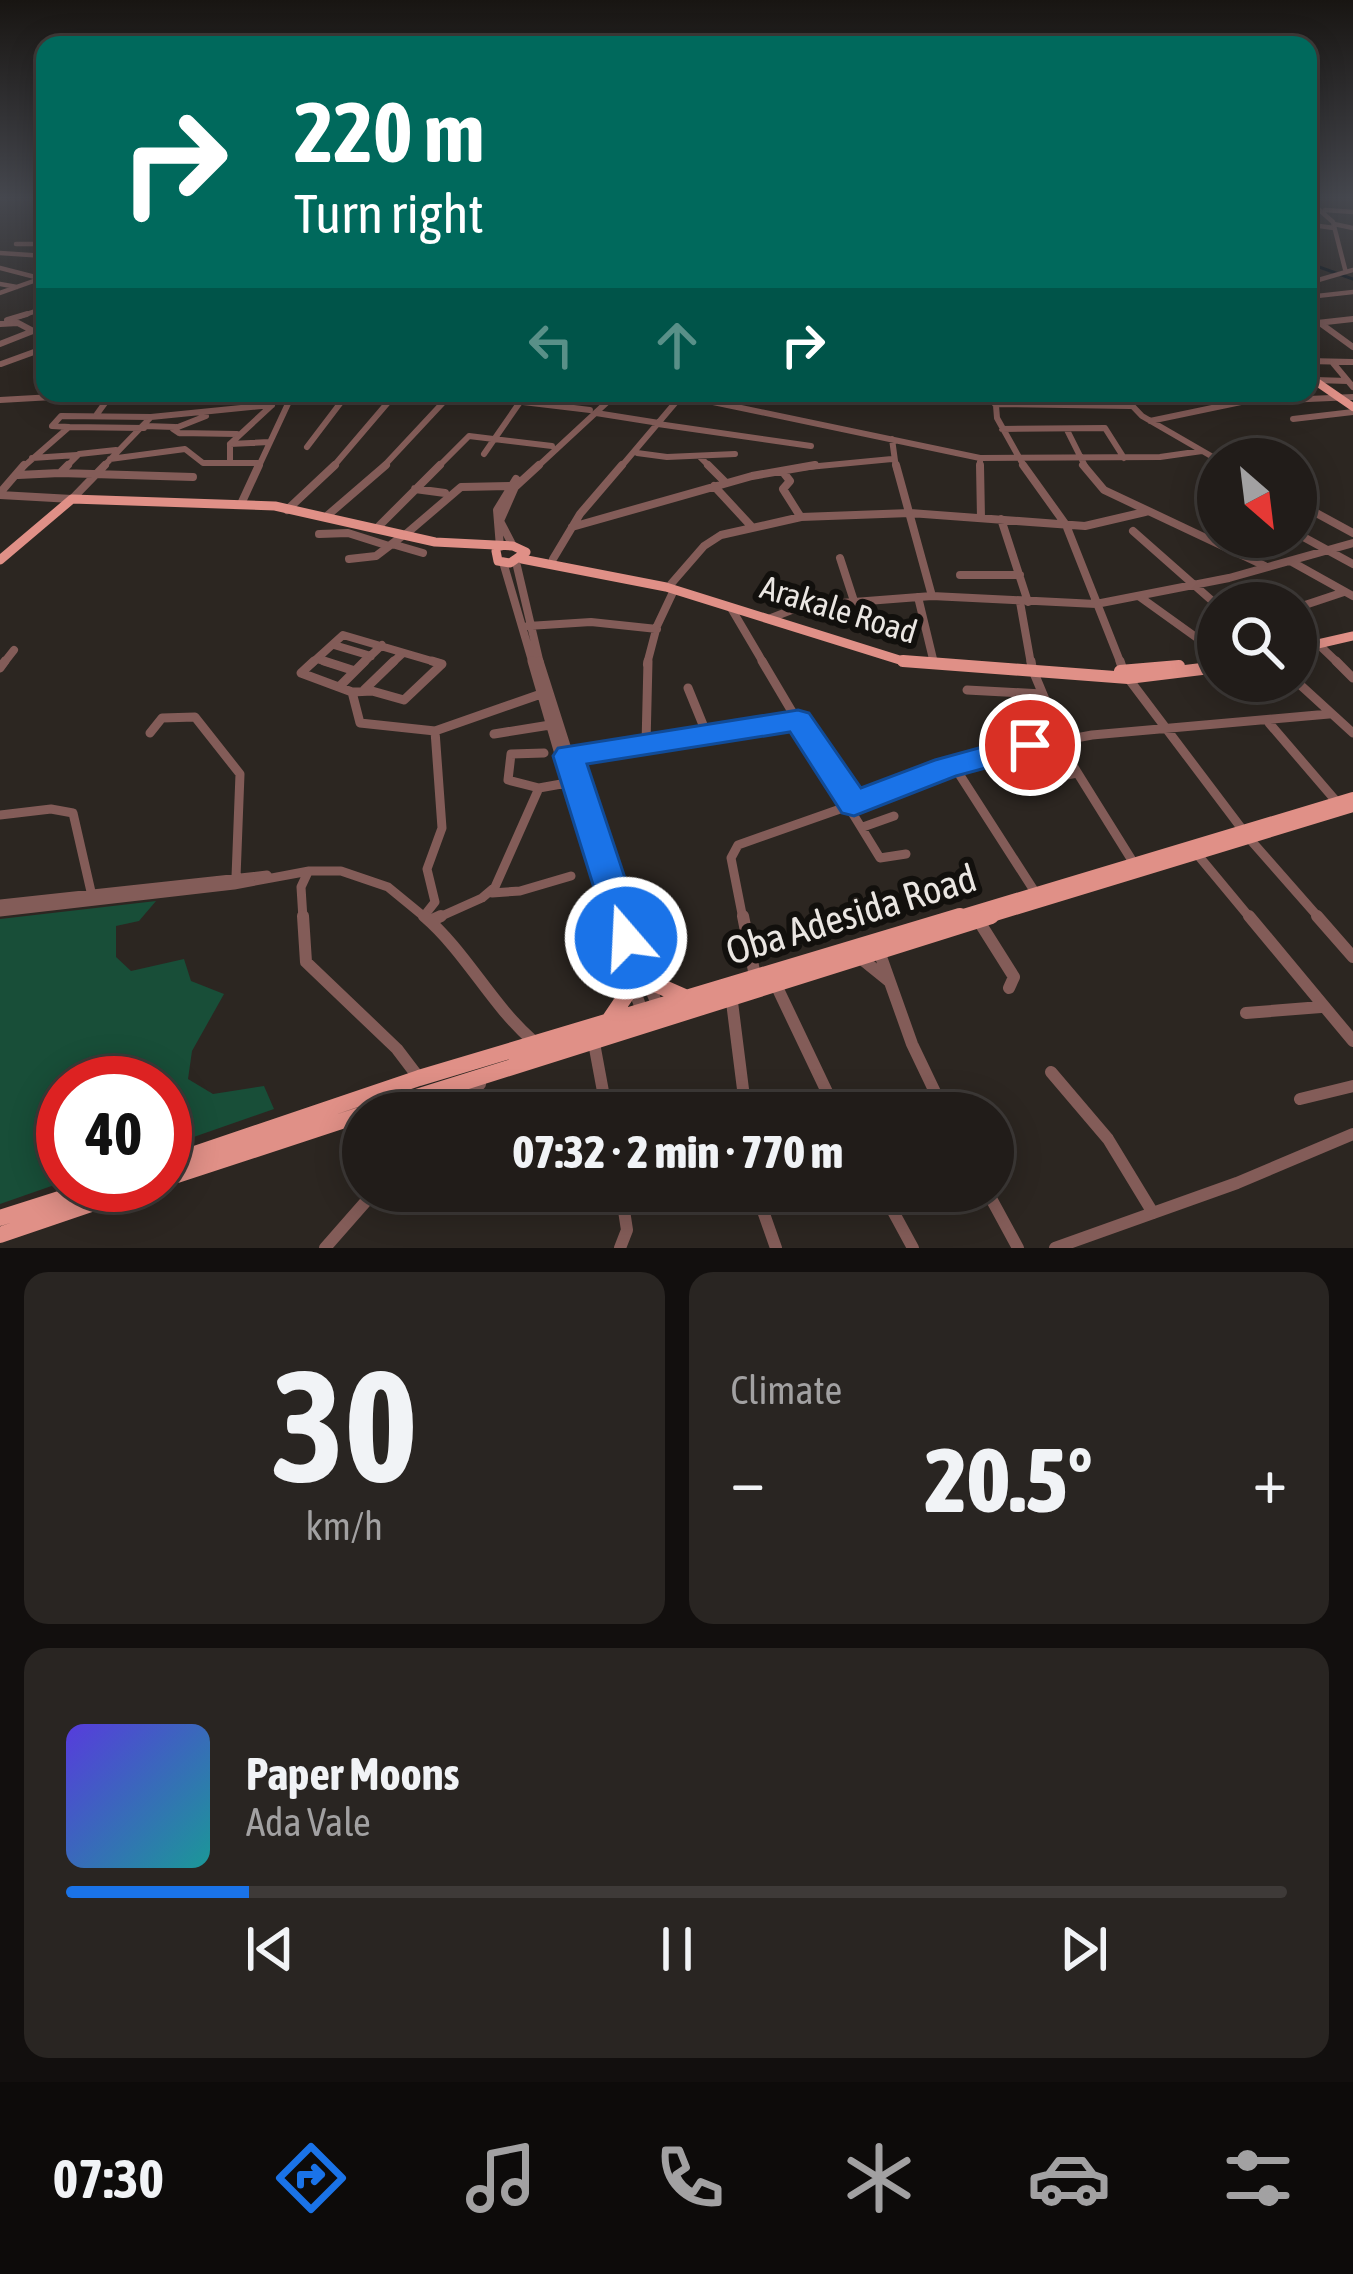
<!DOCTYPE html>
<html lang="en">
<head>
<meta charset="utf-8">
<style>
  :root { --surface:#211c19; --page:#292522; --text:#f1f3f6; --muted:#a2a1a2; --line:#3e3a38; --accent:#1a73e8 }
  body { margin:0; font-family:"Asap Condensed",sans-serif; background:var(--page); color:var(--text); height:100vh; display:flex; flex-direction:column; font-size:45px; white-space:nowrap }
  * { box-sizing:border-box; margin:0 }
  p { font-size:39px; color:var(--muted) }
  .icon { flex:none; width:66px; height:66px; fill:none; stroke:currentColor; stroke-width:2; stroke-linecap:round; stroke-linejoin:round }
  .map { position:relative; height:1248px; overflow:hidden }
  .details { display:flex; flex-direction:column; gap:24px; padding:24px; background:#120f0e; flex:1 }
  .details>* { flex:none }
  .banner { position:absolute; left:36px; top:36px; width:1281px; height:366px; border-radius:24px; box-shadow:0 6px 30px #0003,0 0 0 3px var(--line); background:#00695c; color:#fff; overflow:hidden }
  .needle { width:78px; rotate:152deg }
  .tools { position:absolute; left:1197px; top:438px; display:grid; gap:24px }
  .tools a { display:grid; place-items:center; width:120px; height:120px; border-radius:50%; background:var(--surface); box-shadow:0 6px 30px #0003,0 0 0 3px var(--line); font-size:60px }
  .speed { position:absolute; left:36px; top:1056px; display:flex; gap:24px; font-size:60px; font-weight:700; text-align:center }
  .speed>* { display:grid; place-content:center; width:156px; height:156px; border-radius:50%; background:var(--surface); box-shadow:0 6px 30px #0003,0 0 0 3px var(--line); line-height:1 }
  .speed .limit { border:18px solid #d22; background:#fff; color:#111 }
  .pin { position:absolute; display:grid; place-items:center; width:102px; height:102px; color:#fff; margin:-51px; border:6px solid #fff; border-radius:50%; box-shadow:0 3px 12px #0007 }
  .me { position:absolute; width:132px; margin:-66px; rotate:341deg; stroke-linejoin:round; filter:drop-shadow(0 0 9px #0008) }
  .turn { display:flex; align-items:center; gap:42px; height:252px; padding:0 60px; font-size:54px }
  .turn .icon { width:156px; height:156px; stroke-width:2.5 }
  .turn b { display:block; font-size:84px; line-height:102px }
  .lanes { display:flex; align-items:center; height:114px; padding:0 60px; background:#0003; justify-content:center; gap:60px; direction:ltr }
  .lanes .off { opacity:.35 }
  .big { font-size:90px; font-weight:800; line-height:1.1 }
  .details .tile { flex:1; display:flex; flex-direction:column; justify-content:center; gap:18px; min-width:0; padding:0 42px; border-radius:24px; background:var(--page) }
  .details .dial { align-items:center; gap:0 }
  .dial b { font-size:156px; line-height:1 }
  .song { display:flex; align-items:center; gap:36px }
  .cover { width:144px; height:144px; border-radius:18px; background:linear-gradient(135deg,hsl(250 70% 55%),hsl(180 70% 35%)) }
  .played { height:12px; border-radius:6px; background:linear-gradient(90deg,var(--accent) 15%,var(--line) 15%) }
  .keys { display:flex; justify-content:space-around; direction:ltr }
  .heat { display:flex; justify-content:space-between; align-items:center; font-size:66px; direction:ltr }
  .details .tiles { flex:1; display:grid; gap:24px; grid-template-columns:1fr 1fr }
  .tile:last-child { grid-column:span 2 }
  .trip { position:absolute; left:342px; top:1092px; width:672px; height:120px; border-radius:60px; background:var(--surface); box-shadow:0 6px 30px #0003,0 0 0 3px var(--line); font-weight:800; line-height:120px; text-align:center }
  .tab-bar { display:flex; height:192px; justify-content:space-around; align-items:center; background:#0d0b0a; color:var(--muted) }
  .tab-bar .icon { width:84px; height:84px }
  .tab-bar .on { color:var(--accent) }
  .tab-bar b { font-size:54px; color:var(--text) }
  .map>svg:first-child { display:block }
  .green { fill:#184e38 }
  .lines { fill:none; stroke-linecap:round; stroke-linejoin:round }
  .stream { stroke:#040f16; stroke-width:3 }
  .minor-far4 { stroke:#835c58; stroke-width:4.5 }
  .minor-far3 { stroke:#835c58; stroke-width:6 }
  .minor-far2 { stroke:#835c58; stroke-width:8 }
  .minor-far1 { stroke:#835c58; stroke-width:9 }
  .minor { stroke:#835c58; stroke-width:12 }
  .major-far3 { stroke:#e09087; stroke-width:8 }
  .major-far2 { stroke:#e09087; stroke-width:9 }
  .major-far1 { stroke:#e09087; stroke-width:12 }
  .major { stroke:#e09087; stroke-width:16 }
  .route { fill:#1a73e8; stroke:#114b97; stroke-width:3 }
  .labels { text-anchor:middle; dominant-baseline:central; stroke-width:12; stroke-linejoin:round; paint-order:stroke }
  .street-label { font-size:33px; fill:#eae6e2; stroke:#12100d }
  .near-street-label { font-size:39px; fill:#eae6e2; stroke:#12100d }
</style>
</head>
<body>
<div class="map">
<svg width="1353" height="1248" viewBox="0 0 1353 1248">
  <rect width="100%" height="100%" fill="#2c2621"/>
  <!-- green -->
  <path class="green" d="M156,901l-17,20 -23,5v31l15,14 53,-12 7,22 33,13 -32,57 -4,28 25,15 51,-8 10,23 -109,38v-64h-102v99l-63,22v-285z"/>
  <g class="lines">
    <!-- stream -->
    <path class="stream" d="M1308,263l45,16"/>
    <!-- minor-far4 -->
    <path class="minor-far4" d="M1308,200l25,22 12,47
      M1325,210l28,2
      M1308,220l4,5 22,3
      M1334,224l19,4
      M16,244h29
      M0,253l45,3
      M0,268l39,10
      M1308,283l45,-13
      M0,284l17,3
      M0,293l45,-16
      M1308,297l45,-5
      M18,317l27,-9"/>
    <!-- minor-far3 -->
    <path class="minor-far3" d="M7,320l20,-6
      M1320,323l33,24
      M0,324l18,-1 15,8 -33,13
      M1308,324l45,-5
      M1308,361l45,1
      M1333,363l20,24
      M1,364l44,-16
      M1315,380l33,1
      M449,393l141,17
      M670,393l310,65 180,-1 42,-6
      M995,393l2,25 28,50
      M1120,393l22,23 76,44
      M0,400l88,-5
      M995,404l135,2
      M596,413l63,10
      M97,414l13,-18
      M1293,419l60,-7
      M1150,421l91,-19 112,-5
      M658,424l153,22
      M145,426l30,1
      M69,427l75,1
      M1002,429l103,-1 19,30
      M1067,430l19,38
      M179,433l58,1
      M179,433l-6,-4 33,-13
      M892,439l4,29
      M230,444l42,-39
      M307,447l41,-54
      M637,453l30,4 68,-3
      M484,454l36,-52
      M699,456l12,12
      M32,458l45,-3
      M980,458v10
      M110,459l75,-10 18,14h56
      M230,461v-17l39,-2
      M22,468l47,-41 -17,-1 9,-10 90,1
      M65,468l14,-14 37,-4
      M102,468l49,-51 121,-12
      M258,468l35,-75
      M332,468l64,-75
      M382,468l70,-75
      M437,468l32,-32 83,10
      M536,468l81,-75
      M620,468l61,-72
      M798,468l94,-9"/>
    <!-- minor-far2 -->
    <path class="minor-far2" d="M708,465l17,17
      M896,465l36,131
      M980,465l1,53
      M1023,465l43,60 55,139
      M1083,465l21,25 161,76
      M783,472l7,9 -7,8 17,27
      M60,473l133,4
      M18,475l42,-2 8,-8
      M714,486l37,40
      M415,489l30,4
      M0,493l24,-28
      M0,495l72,4 33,-34
      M1296,502l57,31
      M241,504l18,-39
      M287,510l48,-45
      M328,515l58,-50
      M1001,519l27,83
      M378,527l62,-62
      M572,527l180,-51 63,-11
      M1133,531l85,75
      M1296,533l57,31
      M319,534l29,-1 41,13
      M406,534l55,-47 48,-1
      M392,544l31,9
      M513,546l-13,-25 15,-34 24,-22
      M500,547l-3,-37 19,-31
      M840,558l14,43
      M349,559l27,-3 25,-19
      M553,559l27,-45 42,-49
      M503,562l30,102
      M516,562l24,102
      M1292,562l61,34
      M960,575h60
      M671,584l33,-38 17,-11 80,-18 109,-4 175,13 60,-14
      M918,597l15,62
      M1140,597l78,56
      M1020,602l11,62
      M731,608l33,56
      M1296,608l48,-16
      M771,618l31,-12 130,-10 164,8 133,-26 124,-35
      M528,626l63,-4 66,7
      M1198,636l20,-5
      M1318,644l21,20
      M334,645l37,11
      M317,659l16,5
      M3,664l11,-14
      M311,664l32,-29 99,29
      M362,664l20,-19
      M391,664l12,-11
      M647,664l10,-38 17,-36"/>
    <!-- minor-far1 -->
    <path class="minor-far1" d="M314,661l-13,12 51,19 20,-1 32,9 38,-36 -10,-3
      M324,661l31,10
      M532,661l75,258
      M539,661l82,258
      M762,661l58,98 34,45
      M1031,661l1,6
      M1120,661l3,9
      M1336,661l17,17
      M0,668l5,-7
      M1034,673l38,91 61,98
      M1128,678l114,151
      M1296,681l57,52
      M341,685l24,-24
      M688,688l20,49
      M364,690l30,-29
      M967,690l75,4
      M352,692l8,31 75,8 106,-37
      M1269,723l67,78
      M150,733l12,-15 33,-1 45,57 -4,103
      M494,734l56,-9
      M646,744l2,-83
      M544,753l-33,1 -3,26 31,8 28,-5
      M569,756l229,-35
      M954,766l81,126
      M1031,782l46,-9
      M848,806l32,52 26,-4
      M0,815l51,-6 22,4 19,83
      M863,827l31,-11
      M1247,836l73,83
      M1197,854l54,65
      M492,893l28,-2 51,-15
      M0,904l267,-29
      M0,912l234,-27 75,-14h32l47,16 39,32
      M424,916l11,-14 -8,-33 15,-41 -7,-97
      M303,919l-2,-32 7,-15
      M435,919l47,-21 13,-11 44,-99
      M743,919l-12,-61 7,-13 267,-94 87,-16 237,-21"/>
    <!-- minor -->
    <path class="minor" d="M303,916l3,46 91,87 22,29
      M424,916c42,36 67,88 108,124
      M606,916l35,92
      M620,916l37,88
      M743,916l12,60
      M1249,916l104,125
      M1317,916l36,41
      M430,921l11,-5
      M980,923l34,54 -5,11
      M880,954l32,90 33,69
      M863,960l26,21
      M776,985l61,128
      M732,1002l14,111
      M1246,1013l75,-6
      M594,1043l13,70
      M1051,1072l57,67 45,74
      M1300,1099l53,-13
      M431,1113l6,-22
      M444,1113l36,-29
      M756,1191l20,57
      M882,1191l31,57
      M987,1191l31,57
      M325,1248l50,-57
      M620,1248l7,-18 -6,-39
      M1055,1248l182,-65 116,-49"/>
    <!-- major-far3 -->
    <path class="major-far3" d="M1308,376l45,31"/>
    <!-- major-far2 -->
    <path class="major-far2" d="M522,559l144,28 240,75 30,2
      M0,560l72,-61 203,7 160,36 78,4 13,6 -16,11 -12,-2 -2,-10
      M1296,649l57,-13"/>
    <!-- major-far1 -->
    <path class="major-far1" d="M903,661l225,17 90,-11
      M1120,671l59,-5
      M950,919l403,-121
      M982,919l371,-113"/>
    <!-- major -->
    <path class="major" d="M646,980l41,18
      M608,1022l25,-37
      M366,1113l625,-197
      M165,1164l254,-86 541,-162
      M165,1179l198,-65
      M0,1218l103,-33
      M0,1235l147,-50"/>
  </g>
  <!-- sky -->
  <linearGradient id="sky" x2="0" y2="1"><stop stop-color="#181512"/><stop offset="0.53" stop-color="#45474e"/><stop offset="1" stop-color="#45474e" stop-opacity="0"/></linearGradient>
  <rect width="1353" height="373" fill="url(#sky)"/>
  <!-- route -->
  <path class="route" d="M798,710l11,3 52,75 74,-28 95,-26 11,4 5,7 -5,8 -85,23 -102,40 -12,-3 -52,-81 -203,32 58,174 -6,11 -13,5 -13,-5 -60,-193 5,-8z"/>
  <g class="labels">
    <!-- street labels -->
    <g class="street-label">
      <text transform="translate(839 609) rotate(17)">Arakale Road</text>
    </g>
    <!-- near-street labels -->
    <g class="near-street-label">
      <text transform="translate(851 914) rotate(-17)">Oba Adesida Road</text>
    </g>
  </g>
</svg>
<div class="tools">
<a><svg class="needle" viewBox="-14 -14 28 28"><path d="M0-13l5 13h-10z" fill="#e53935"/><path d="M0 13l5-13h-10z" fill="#a2a1a2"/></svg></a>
<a><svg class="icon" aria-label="search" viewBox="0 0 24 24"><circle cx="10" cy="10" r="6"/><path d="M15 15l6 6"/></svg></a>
</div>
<div class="speed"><div class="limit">40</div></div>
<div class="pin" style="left:1030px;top:745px;background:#d93025"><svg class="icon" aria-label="arrive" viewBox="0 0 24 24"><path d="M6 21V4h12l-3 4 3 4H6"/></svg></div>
<svg class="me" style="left:626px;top:938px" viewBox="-20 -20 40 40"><circle r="17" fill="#1a73e8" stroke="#fff" stroke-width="3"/><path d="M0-11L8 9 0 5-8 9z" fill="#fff"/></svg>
<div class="trip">07:32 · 2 min · 770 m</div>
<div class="banner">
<div class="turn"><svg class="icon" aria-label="right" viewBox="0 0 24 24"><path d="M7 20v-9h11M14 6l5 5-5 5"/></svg><div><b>220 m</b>Turn right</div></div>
<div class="lanes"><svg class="icon off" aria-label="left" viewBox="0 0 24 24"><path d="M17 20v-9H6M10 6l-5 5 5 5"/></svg><svg class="icon off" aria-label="ahead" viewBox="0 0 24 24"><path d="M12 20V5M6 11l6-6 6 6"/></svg><svg class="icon" aria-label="right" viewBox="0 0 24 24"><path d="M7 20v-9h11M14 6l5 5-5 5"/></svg></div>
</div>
</div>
<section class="details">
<div class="tiles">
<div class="tile dial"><b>30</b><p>km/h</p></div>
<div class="tile"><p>Climate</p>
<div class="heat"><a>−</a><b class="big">20.5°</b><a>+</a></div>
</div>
<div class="tile">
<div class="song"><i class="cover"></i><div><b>Paper Moons</b><p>Ada Vale</p></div></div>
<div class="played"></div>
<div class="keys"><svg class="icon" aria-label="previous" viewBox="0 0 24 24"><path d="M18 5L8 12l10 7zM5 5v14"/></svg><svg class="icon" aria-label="pause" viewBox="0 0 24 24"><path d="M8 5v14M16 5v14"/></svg><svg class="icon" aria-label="next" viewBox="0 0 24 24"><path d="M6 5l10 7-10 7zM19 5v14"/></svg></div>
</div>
</div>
</section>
<nav class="tab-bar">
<b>07:30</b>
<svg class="icon on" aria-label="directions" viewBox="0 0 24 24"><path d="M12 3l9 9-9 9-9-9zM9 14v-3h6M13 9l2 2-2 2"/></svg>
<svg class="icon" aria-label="music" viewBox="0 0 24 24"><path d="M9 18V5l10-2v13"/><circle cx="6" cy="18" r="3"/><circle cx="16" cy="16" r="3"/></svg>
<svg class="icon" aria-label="phone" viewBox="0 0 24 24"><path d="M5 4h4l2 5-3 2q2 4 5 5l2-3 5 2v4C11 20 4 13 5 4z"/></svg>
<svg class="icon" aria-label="climate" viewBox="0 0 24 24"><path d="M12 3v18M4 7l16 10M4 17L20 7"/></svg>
<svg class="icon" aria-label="car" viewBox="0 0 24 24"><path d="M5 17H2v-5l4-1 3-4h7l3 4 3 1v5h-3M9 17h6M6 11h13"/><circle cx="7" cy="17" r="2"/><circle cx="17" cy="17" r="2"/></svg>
<svg class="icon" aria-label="filters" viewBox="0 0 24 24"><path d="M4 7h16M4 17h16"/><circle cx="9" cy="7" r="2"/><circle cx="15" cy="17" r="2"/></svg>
</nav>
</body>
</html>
